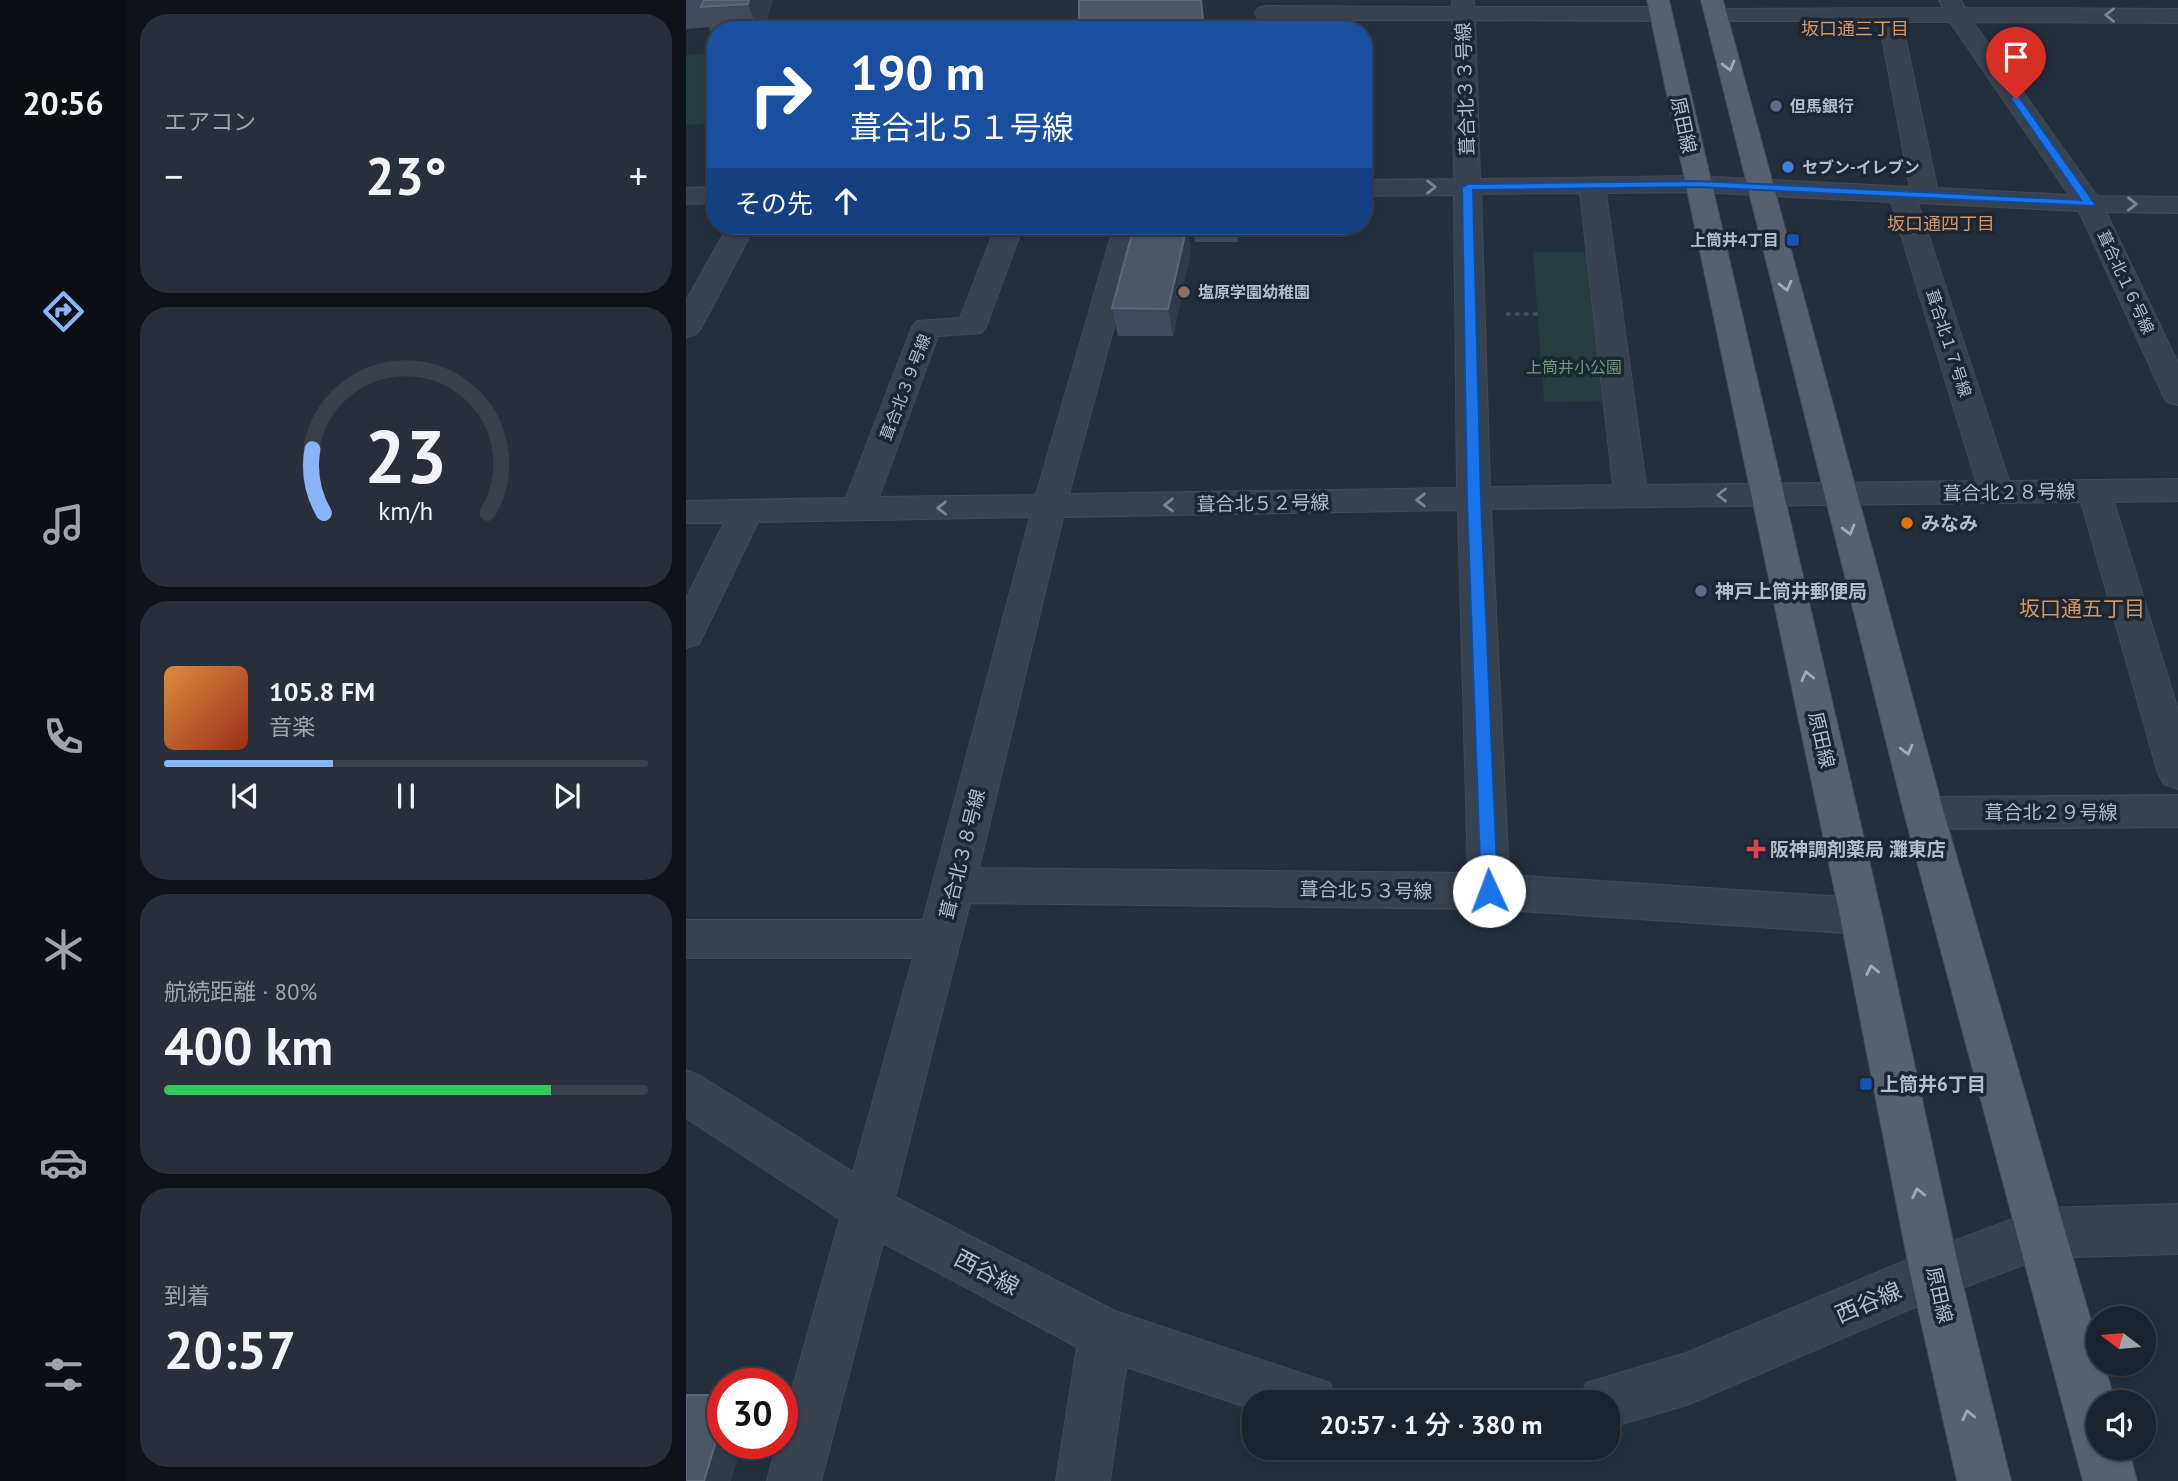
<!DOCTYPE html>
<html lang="ja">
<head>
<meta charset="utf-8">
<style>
  :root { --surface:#1b232e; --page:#282f3a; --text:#f1f3f6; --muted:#a0a4aa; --line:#39404a; --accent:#8ab4f8 }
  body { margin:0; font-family:"PT Sans","Noto Sans JP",sans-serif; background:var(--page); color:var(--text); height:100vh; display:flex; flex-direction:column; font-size:26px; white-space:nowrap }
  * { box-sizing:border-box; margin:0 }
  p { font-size:23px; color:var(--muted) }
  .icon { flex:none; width:38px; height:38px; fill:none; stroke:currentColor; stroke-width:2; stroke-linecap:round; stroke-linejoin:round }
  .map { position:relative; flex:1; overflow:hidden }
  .sheet { display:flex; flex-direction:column; gap:14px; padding:14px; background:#0f1319; width:560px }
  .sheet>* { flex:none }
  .banner { position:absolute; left:21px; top:21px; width:665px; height:214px; border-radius:28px; box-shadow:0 2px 5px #0004,0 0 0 2px var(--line); background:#1a4fa0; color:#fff; overflow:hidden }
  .needle { width:46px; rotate:286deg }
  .controls { position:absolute; left:1400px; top:1306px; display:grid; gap:14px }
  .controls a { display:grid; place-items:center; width:70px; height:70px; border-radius:50%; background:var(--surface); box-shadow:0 2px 5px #0004,0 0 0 2px var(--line); font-size:35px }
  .speed { position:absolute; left:21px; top:1368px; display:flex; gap:14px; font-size:35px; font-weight:700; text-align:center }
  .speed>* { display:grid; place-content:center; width:91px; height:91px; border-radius:50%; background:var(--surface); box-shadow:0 2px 5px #0004,0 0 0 2px var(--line); line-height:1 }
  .speed .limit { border:10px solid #d22; background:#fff; color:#111 }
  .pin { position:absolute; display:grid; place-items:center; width:60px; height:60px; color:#fff; margin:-72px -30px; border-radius:50% 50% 50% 0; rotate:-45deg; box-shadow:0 0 7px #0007 }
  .pin .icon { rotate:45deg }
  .me { position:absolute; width:77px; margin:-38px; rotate:358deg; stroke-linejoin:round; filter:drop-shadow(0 0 5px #0008) }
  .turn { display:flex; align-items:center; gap:24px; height:147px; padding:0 28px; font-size:32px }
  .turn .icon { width:91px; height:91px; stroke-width:2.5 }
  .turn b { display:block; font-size:49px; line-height:60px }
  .then { display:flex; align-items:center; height:66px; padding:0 28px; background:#0003; gap:14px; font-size:26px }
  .big { font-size:52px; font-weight:600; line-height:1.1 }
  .sheet .card { flex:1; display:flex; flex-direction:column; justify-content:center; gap:10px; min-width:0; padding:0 24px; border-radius:28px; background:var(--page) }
  .sheet .dial { align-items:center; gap:0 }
  .dial svg { height:182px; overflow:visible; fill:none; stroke:var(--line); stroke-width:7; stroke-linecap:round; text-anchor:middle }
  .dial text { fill:var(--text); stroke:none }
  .song { display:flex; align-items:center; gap:21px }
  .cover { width:84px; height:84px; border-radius:10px; background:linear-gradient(135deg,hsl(30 70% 55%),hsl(10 70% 35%)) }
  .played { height:7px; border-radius:4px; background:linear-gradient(90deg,var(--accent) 35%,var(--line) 35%) }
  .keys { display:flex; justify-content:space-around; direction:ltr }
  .heat { display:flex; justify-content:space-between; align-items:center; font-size:38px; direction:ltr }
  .charge { height:10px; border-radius:5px; background:linear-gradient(90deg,#34c759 80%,var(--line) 0) }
  .trip { position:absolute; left:556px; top:1390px; width:378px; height:70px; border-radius:28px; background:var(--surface); box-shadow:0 2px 5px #0004,0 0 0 2px var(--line); font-weight:600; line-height:70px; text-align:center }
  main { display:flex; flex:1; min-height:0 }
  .dock { display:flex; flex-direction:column; width:126px; justify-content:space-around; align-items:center; background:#0b0e12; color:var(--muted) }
  .dock .icon { width:49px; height:49px }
  .dock .on { color:var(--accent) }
  .dock b { font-size:32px; color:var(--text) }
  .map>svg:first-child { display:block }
  .green { fill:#263c3f }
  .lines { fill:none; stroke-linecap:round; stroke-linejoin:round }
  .minor-casing { stroke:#414a57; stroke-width:2 }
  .major-casing { stroke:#414a57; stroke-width:2 }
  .path { stroke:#3f5557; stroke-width:3.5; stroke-dasharray:4.5 4.5; stroke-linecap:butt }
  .minor { fill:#38414e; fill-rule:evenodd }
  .major { fill:#56606e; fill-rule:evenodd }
  .wall { fill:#3f4b5c }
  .shaded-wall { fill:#2f3b4b }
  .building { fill:#4b5868; stroke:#5c6777; stroke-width:2 }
  .oneway { stroke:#7c8592 }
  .oneway2 { stroke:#a1aab7 }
  .route { fill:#1a73e8; stroke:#114b97; stroke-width:2 }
  .service-dot { fill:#5c6f8a; stroke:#1d2633; stroke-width:2.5 }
  .shop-dot { fill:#3f7fe0; stroke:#1d2633; stroke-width:2.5 }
  .transit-dot { fill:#1a4fb4; stroke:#1d2633; stroke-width:2.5 }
  .education-dot { fill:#8d6e63; stroke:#1d2633; stroke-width:2.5 }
  .food-dot { fill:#e8710a; stroke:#1d2633; stroke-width:2.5 }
  .health-dot { fill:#e0444e; stroke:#1d2633; stroke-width:2.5 }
  .labels { text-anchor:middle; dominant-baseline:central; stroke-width:7; stroke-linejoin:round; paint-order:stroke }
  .far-poi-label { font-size:16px; font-weight:bold; fill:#b4bcc9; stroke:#1d2633; text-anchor:start }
  .far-street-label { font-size:16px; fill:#b4bcc9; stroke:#1d2633 }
  .far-park-label { font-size:16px; fill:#6b9a76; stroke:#1d2633 }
  .far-neighbourhood-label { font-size:18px; fill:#d59563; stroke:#1d2633 }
  .street-label { font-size:19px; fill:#b4bcc9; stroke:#1d2633 }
  .poi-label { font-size:19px; font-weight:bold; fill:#b4bcc9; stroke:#1d2633; text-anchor:start }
  .neighbourhood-label { font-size:21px; fill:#d59563; stroke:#1d2633 }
  .near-street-label { font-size:23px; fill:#b4bcc9; stroke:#1d2633 }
</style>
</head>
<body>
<main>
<nav class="dock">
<b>20:56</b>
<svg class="icon on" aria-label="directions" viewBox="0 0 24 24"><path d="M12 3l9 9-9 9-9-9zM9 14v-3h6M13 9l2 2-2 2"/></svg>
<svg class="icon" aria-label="music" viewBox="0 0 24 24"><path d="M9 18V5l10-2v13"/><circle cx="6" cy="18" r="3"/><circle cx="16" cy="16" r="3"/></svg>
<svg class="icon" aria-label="phone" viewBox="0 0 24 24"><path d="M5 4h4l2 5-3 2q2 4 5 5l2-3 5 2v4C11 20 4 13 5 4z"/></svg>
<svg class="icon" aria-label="climate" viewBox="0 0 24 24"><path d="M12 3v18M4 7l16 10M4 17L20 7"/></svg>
<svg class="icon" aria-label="car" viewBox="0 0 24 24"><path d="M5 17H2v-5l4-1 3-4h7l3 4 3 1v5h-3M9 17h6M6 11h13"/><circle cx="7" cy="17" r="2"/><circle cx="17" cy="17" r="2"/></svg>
<svg class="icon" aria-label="filters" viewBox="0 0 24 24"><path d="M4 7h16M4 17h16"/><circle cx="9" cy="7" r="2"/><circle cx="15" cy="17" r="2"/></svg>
</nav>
<section class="sheet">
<div class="card"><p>エアコン</p>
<div class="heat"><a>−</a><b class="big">23°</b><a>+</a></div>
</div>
<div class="card dial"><svg viewBox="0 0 100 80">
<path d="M14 69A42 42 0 1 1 86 69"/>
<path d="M14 69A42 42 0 0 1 9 41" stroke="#8ab4f8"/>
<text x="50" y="56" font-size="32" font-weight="700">23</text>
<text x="50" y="72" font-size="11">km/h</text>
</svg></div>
<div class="card">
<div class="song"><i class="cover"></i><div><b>105.8 FM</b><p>音楽</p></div></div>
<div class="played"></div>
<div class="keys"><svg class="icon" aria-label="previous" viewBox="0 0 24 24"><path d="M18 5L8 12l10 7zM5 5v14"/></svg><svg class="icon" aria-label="pause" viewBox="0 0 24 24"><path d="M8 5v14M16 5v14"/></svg><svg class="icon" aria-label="next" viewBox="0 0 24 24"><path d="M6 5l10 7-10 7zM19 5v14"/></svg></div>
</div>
<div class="card"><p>航続距離 · 80%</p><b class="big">400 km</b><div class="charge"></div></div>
<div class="card"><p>到着</p><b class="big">20:57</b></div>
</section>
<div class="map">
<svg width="1492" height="1481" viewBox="0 0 1492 1481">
  <rect width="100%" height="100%" fill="#242f3e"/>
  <!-- green -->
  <path class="green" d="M30,53v70l-30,2v-70z
    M847,252h60l17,149 -66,1z"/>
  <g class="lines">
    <!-- minor casing -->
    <g class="minor-casing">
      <path id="minor" d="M766,0h22v7h186l8,2 3,5 -3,5 -8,2 -185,-1 5,159 217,-3 213,11 -31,-166h-163l-8,-2 -3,-5 3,-5 235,-1 -4,-8h22l4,8 213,1v14l-205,-1 124,174 81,1v16l-72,-1 72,151v42l-11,-3 -4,-7 -84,-184 -161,-8 91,278 169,-2v22l-64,1 64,208v79l-14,-5 -6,-11 -77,-271 -590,7 18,366 352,23 15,5 6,13 -6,13 -15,5 -372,-25 -519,-6 -75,294 220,114 215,72 7,19h-82v8l-129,-43 -16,114h-54l21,-134 -194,-104 -62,238h-54l10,-37h5v-19l58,-206 -154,-101v-48l16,7 151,95 60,-214h-227v-38h237l107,-403 -272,5 -59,122 -13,4v-49l38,-76h-38v-22l160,-3 66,-171 5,-6 43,-3 36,-92h27l-37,101 -5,6 -43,3 -59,161 157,-2 78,-269h27l-72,268 388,-6 -3,-293 -91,1v-16l91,-1 -2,-159h-186l-8,-2 -3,-5 3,-5 8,-2 186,1zM1216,22h48l119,173 -132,-7zM1011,192l194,10 85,279 -330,4 -40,-292zM894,193l33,292 -123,2 -9,-293zM772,510l10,363 -489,-5 84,-351z
        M30,187v16l-30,1v-16z
        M42,226h27l-54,102 -5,6 -10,3v-36z
        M1492,795v32l-254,2 -14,-5 -6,-11 6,-11 14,-5z
        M1492,1204v50l-136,4 -101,38 -254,109 -79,23v-26h-29l7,-19 100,-30 249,-105 107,-40z"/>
    </g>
    <!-- major casing -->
    <g class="major-casing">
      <path id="major" d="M961,0h22l213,916 78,357 51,208h-54l-47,-208 -70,-357z
        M1015,0h22l221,813 154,532v18h6l11,39h-17v45h30l9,34h-54l-179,-668z"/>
    </g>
    <!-- path -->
    <path class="path" d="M820,314h32"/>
    <!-- minor -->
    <use href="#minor" class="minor"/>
    <!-- major -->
    <use href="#major" class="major"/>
  </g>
  <!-- wall -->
  <path class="wall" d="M0,0h87l-10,30h-47v12h-2l-5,-15 -23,2z
    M507,226h47l-2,16h-43z
    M505,250l-18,86h-55l-6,-28z"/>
  <!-- shaded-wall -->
  <path class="shaded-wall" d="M63,0h24l-10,30h-6l-9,-26z
    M501,226h1l3,24 -18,86 -5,-27z
    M550,226h4l-2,16z
    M37,1418v26h19l-11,37h-27z"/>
  <!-- building -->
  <path class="building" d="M18,0h45l-1,4 -47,3z
    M393,0h122l3,30h-125z
    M448,226h53l-19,83 -56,-1z
    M0,1395h37v23l-19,63h-18z"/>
  <!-- one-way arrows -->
  <defs><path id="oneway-chevron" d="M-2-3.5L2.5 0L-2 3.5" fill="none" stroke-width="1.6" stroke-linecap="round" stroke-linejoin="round" transform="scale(1.75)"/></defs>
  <g class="oneway">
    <use href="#oneway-chevron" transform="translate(1424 15) rotate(-180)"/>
    <use href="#oneway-chevron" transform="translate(745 187)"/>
    <use href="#oneway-chevron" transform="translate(1446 204) rotate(1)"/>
    <use href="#oneway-chevron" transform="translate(1036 495) rotate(180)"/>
    <use href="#oneway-chevron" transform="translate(735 500) rotate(179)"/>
    <use href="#oneway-chevron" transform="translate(483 505) rotate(179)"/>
    <use href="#oneway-chevron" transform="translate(256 508) rotate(179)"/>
  </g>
  <g class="oneway2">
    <use href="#oneway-chevron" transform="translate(1043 66) rotate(75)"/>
    <use href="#oneway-chevron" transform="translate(1100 286) rotate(76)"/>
    <use href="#oneway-chevron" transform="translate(1163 530) rotate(75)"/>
    <use href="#oneway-chevron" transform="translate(1121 676) rotate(-103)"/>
    <use href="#oneway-chevron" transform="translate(1221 750) rotate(75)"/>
    <use href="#oneway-chevron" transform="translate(1186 970) rotate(-102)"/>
    <use href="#oneway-chevron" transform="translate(1232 1193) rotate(-102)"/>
    <use href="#oneway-chevron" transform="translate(1282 1415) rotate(-103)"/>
  </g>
  <!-- route -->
  <path class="route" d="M1326,97h7l76,107 -2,2 -396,-19 -224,3 8,310 17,391 -3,5 -6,2 -6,-2 -2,-5 -14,-391 -5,-313 6,-3 229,-3 384,19 -70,-101z"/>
  <!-- markers -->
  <g class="service-dot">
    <circle cx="1090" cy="106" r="7"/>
    <circle cx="1015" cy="591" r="7"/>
  </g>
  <circle class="shop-dot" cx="1102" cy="167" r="7"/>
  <g class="transit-dot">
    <rect x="1100" y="233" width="14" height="14" rx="3.5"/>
    <rect x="1173" y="1077" width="14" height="14" rx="3.5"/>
  </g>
  <circle class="education-dot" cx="498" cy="292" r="7"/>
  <circle class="food-dot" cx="1221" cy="523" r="7"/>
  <path class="health-dot" d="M1066.5 838.5h7v7h7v7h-7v7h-7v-7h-7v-7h7z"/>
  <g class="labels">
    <!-- far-poi labels -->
    <g class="far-poi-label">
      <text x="1104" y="106">但馬銀行</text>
      <text x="1116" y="167">セブン-イレブン</text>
      <text x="1093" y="240" text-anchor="end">上筒井4丁目</text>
      <text x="512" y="292">塩原学園幼稚園</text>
    </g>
    <!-- far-street labels -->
    <g class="far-street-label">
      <text transform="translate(1440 282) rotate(65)">葺合北１６号線</text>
      <text transform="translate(1263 343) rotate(72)">葺合北１７号線</text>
      <text transform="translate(219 387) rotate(-69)">葺合北３９号線</text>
    </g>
    <!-- far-park labels -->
    <g class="far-park-label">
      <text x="888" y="367">上筒井小公園</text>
    </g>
    <!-- far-neighbourhood labels -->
    <g class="far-neighbourhood-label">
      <text x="1169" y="28">坂口通三丁目</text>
      <text x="1255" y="223">坂口通四丁目</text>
    </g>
    <!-- street labels -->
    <g class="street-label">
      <text transform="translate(779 89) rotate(-92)">葺合北３３号線</text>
      <text transform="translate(998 125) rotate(78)">原田線</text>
      <text transform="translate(1323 492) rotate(-1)">葺合北２８号線</text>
      <text transform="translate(577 503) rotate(-1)">葺合北５２号線</text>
      <text transform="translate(1136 740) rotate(77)">原田線</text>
      <text x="1365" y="812">葺合北２９号線</text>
      <text transform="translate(276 854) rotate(-76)">葺合北３８号線</text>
      <text transform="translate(680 890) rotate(1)">葺合北５３号線</text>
      <text transform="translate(1254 1295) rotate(77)">原田線</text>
    </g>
    <!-- poi labels -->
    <g class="poi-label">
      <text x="1235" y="523">みなみ</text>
      <text x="1029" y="591">神戸上筒井郵便局</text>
      <text x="1084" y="849">阪神調剤薬局 灘東店</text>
      <text x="1194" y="1084">上筒井6丁目</text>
    </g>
    <!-- neighbourhood labels -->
    <g class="neighbourhood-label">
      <text x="1396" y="608">坂口通五丁目</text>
    </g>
    <!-- near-street labels -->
    <g class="near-street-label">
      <text transform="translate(301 1272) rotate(28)">西谷線</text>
      <text transform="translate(1182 1302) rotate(-23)">西谷線</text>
    </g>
  </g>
</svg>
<div class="controls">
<a><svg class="needle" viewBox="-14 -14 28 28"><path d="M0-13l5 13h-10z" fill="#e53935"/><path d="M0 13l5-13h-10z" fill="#a0a4aa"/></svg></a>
<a><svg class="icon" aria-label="sound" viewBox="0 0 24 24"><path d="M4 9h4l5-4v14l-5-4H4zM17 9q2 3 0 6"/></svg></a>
</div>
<div class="speed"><div class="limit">30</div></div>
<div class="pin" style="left:1330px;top:99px;background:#d93025"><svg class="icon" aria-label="arrive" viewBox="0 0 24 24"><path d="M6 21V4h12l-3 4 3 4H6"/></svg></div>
<svg class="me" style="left:803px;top:891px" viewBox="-20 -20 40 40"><circle r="19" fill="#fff"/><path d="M0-13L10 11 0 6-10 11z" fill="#1a73e8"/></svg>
<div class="trip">20:57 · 1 分 · 380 m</div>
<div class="banner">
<div class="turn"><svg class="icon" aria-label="right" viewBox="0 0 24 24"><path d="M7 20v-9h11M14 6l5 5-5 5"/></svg><div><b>190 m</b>葺合北５１号線</div></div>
<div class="then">その先<svg class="icon" aria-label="ahead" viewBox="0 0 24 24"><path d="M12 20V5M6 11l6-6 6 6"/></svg></div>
</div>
</div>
</main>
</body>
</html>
